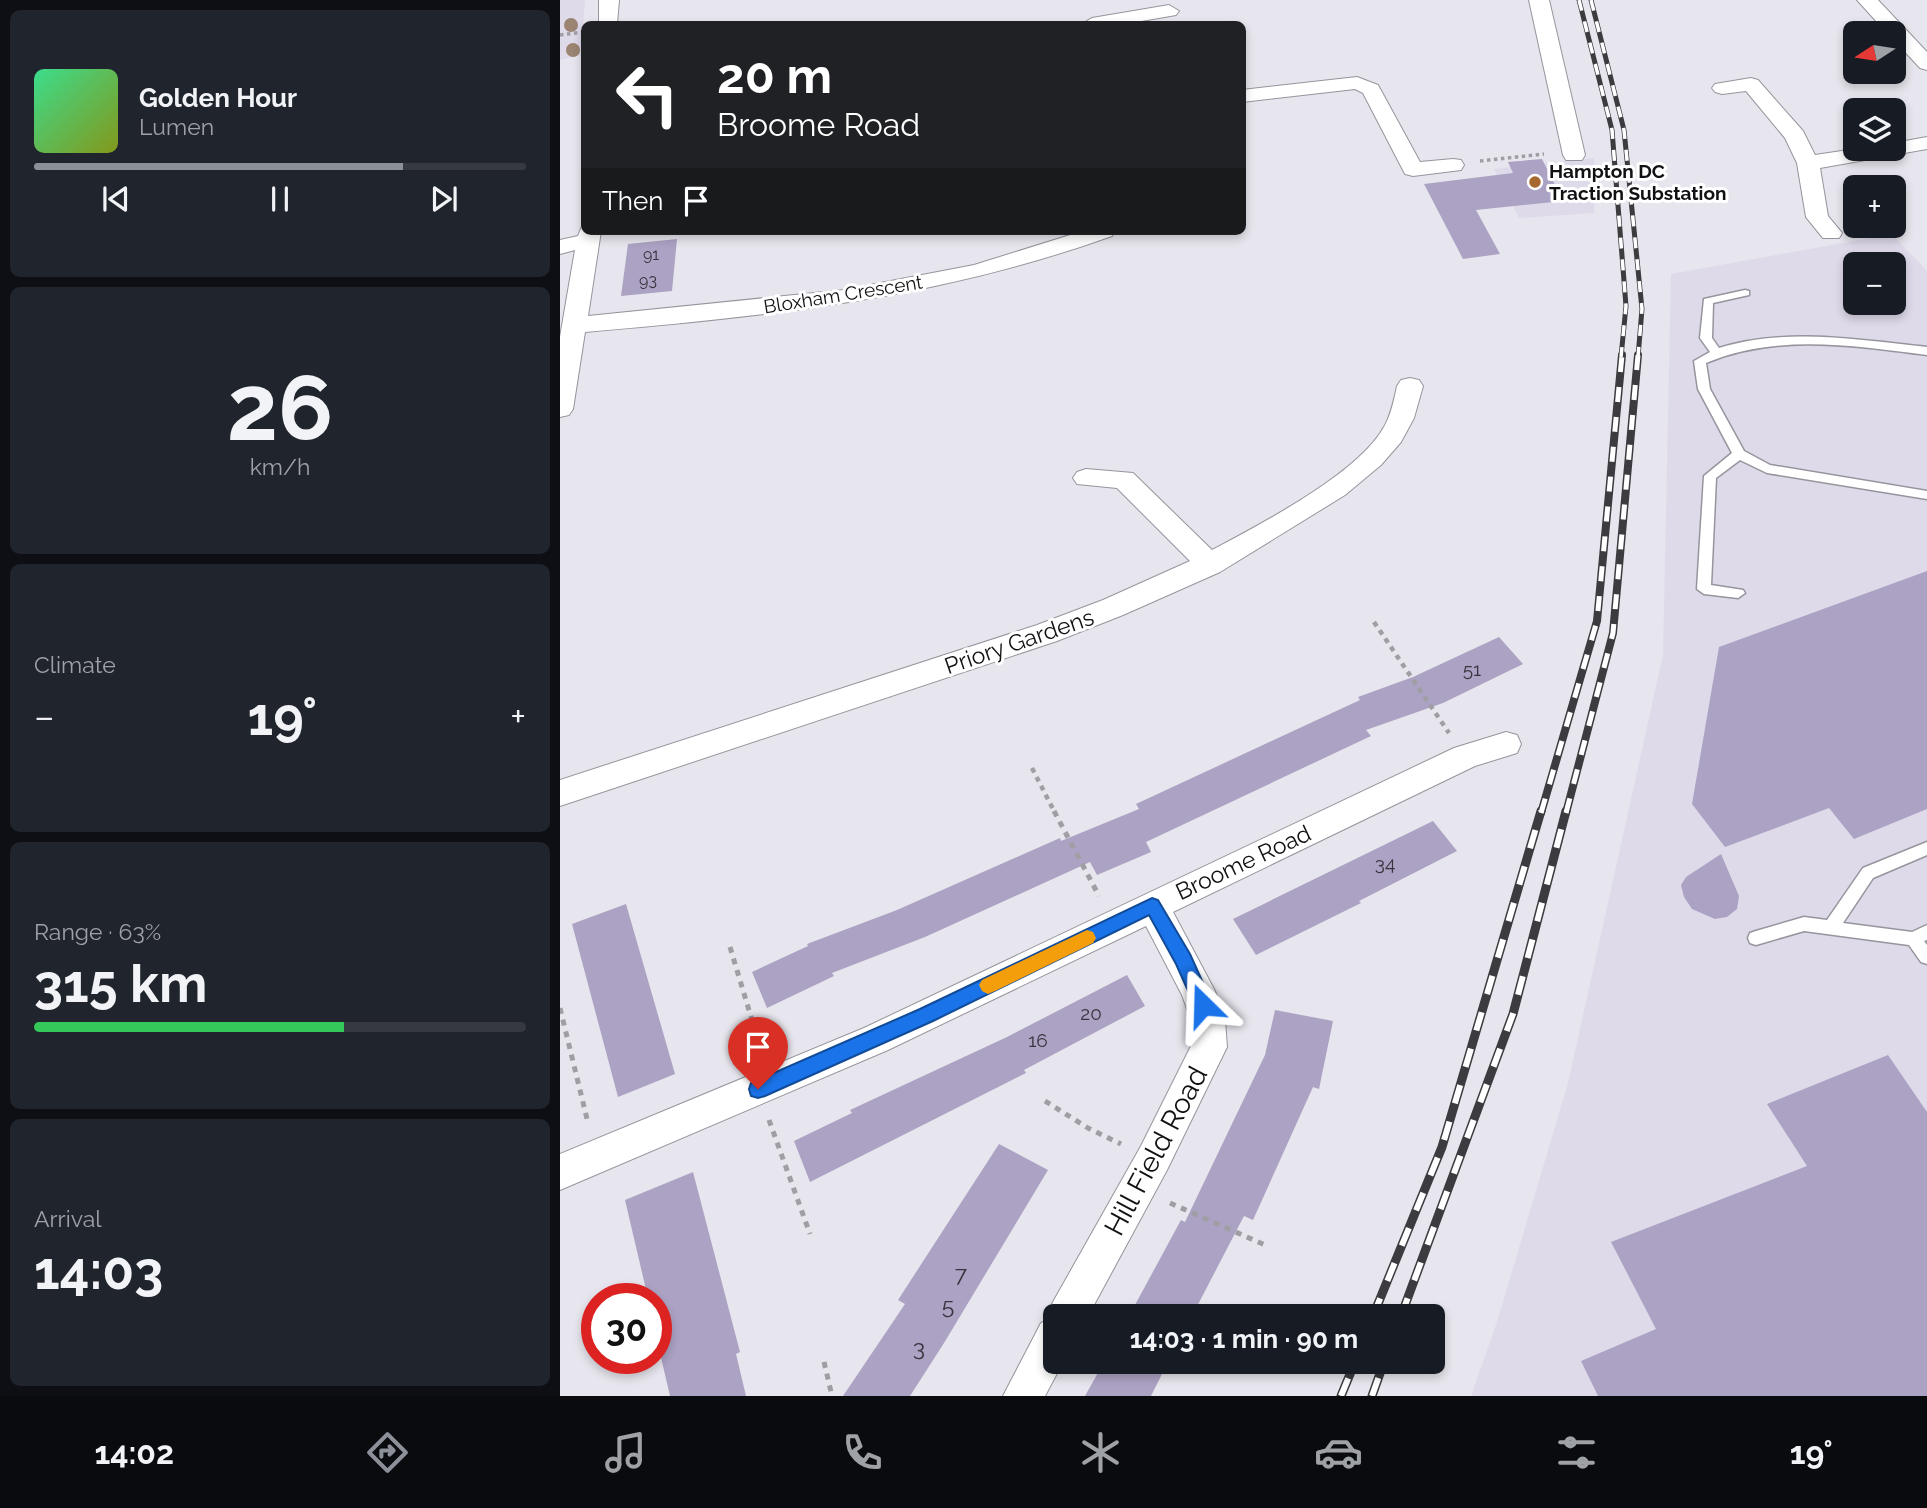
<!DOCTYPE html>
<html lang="en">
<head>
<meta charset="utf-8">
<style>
  :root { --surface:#171b24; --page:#20242c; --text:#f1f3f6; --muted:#9ea1a6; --line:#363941; --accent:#8c9099 }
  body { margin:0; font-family:Raleway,sans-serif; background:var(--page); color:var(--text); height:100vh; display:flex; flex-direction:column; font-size:26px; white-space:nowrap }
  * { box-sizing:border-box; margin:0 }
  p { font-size:23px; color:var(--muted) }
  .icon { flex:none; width:38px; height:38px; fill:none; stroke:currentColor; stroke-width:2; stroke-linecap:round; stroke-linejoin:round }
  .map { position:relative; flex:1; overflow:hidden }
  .details { display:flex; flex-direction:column; gap:10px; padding:10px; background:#0d0f14; width:560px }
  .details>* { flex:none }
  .banner { position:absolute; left:21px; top:21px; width:665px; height:214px; border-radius:10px; box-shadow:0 4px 10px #0003; background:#202124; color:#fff; overflow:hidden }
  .needle { width:46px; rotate:258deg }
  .buttons { position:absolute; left:1283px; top:21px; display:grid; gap:14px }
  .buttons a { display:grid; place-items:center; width:63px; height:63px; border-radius:10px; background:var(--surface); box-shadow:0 4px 10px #0003; font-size:35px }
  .speed { position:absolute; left:21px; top:1283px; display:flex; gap:14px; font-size:35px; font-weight:700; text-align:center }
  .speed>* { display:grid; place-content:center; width:91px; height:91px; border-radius:50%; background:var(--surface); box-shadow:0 4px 10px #0003; line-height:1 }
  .speed .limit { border:10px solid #d22; background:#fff; color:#111 }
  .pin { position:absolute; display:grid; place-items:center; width:60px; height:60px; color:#fff; margin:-72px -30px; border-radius:50% 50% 50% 0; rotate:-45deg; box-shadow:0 0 7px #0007 }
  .pin .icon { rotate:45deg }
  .me { position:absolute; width:77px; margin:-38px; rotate:338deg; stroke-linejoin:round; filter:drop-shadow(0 0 5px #0008) }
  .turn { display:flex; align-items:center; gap:24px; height:147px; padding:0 21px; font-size:32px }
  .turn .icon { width:91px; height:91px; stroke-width:2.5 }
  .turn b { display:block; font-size:49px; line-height:60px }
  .then { display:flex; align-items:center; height:66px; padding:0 21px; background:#0003; gap:14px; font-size:26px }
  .big { font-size:52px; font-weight:700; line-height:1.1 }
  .details .card { flex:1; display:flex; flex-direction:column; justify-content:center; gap:10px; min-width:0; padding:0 24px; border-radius:10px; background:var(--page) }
  .details .dial { align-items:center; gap:0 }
  .dial b { font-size:91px; line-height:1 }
  .song { display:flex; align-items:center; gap:21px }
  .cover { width:84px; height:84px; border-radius:10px; background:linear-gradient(135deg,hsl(150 70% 55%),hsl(70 70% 35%)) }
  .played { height:7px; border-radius:4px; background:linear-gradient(90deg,var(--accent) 75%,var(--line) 75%) }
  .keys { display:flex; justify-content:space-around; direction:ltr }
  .heat { display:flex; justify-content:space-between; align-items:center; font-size:38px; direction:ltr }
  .charge { height:10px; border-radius:5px; background:linear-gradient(90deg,#34c759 63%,var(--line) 0) }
  .trip { position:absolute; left:483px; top:1304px; width:402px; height:70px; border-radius:10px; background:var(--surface); box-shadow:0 4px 10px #0003; font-weight:700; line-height:70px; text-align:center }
  .tabs { display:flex; height:112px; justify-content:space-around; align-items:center; background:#090b0e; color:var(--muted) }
  .tabs .icon { width:49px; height:49px }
  .tabs .selected { color:var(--accent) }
  .tabs b { font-size:32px; color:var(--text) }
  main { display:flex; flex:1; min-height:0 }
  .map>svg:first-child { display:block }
  .built { fill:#dfdaea; fill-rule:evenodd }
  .building { fill:#aca2c3 }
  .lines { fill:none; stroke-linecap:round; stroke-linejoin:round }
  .service-casing { stroke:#96949c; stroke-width:3 }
  .minor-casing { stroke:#96949c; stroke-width:2 }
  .path-far2 { stroke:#a09ea4; stroke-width:3.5; stroke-dasharray:3.5 3.5; stroke-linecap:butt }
  .path-far1 { stroke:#a09ea4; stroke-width:4.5; stroke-dasharray:5 5; stroke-linecap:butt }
  .path { stroke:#a09ea4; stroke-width:5; stroke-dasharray:6 6; stroke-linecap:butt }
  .service { fill:#fff; fill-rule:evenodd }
  .minor { fill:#fff; fill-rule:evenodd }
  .rail-far2-casing { stroke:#3c3b3f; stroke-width:5 }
  .rail-far1-casing { stroke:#3c3b3f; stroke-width:8 }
  .rail-casing { stroke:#3c3b3f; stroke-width:9 }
  .rail-far2 { stroke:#fff; stroke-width:3.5; stroke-dasharray:11; stroke-linecap:butt }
  .rail-far1 { stroke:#fff; stroke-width:5; stroke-dasharray:15; stroke-linecap:butt }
  .rail { stroke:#fff; stroke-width:6; stroke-dasharray:19; stroke-linecap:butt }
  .tree { fill:#9b8471 }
  .route { fill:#1a73e8; stroke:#114b97; stroke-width:2 }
  .slow { fill:#f59e0b }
  .poi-dot { fill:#a7682f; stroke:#fff; stroke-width:2.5 }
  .labels { text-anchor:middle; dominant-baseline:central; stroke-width:6; stroke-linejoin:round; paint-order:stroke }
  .far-number-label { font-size:16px; fill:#38343f }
  .far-poi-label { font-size:19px; font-weight:bold; fill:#111013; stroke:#fff; text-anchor:start }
  .far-street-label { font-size:19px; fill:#111013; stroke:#fff }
  .number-label { font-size:19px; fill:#38343f }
  .street-label { font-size:23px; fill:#111013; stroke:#fff }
  .near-number-label { font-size:23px; fill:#38343f }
  .near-street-label { font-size:28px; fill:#111013; stroke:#fff }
</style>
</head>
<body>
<main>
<section class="details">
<div class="card">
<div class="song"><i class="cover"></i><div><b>Golden Hour</b><p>Lumen</p></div></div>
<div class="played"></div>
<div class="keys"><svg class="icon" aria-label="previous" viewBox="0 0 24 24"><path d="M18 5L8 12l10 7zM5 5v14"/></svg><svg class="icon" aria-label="pause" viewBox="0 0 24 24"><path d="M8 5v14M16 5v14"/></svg><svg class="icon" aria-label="next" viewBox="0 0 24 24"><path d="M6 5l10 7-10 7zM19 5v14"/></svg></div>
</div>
<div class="card dial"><b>26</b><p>km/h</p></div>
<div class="card"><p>Climate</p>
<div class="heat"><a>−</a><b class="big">19°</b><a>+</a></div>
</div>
<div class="card"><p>Range · 63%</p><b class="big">315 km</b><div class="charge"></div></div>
<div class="card"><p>Arrival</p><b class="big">14:03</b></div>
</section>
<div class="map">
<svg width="1367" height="1396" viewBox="0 0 1367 1396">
  <rect width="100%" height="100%" fill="#e7e5ed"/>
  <!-- built -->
  <path class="built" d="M0,0h25l-4,55 -21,5z
    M1034,158v55l-75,5 -25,-49z
    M1332,234l35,37v1125h-456l26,-74 71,-239 95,-428 8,-381zM1295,264h39v39h-39z"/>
  <!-- building -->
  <path class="building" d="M982,159l21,42 -87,9 24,44 -37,5 -39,-75 89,-11 -5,-11z
    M117,239l-5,52 -51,5 7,-52z
    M1367,571v238l-73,30 -25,-31 -104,39 -33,-43 27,-157z
    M939,637l24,27 -80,39 -77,27 5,6 -225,106 5,10 -54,23 -7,-13 -165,75 -93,36 2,3 -67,32 -15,-36 56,-26 -1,-2 90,-34 163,-72 1,3 78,-32 -3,-5 224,-104 -2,-3 55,-20z
    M873,821l24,30 -98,50 2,2 -105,52 -23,-36z
    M1161,854l18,42 -2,13 -10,8 -12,2 -23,-10 -8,-12 -3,-12 5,-8z
    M66,904l49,170 -57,23 -46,-173z
    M567,975l18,31 -121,64 2,3 -216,109 -16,-41 58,-28 -2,-3 157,-73z
    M715,1010l58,11 -14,68 -6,-2 -60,133 -9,-4 -52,100h-63l52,-96 4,2 80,-167z
    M1328,1055l39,57v284h-329l-17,-35 75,-32 -45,-87 196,-76 -40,-62z
    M439,1144l49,26 -104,173 -34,53h-67l62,-92 -7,-4z
    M133,1172l47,180 -4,2 10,42h-76l-14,-60v-38h-8l-23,-98z
    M544,1362h64l-17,34h-66z"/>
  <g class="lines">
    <!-- service casing -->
    <g class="service-casing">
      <path id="service" d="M1185,290l4,1v4l-36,8 -1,35 7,10c67,-21 140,-8 208,-1v8c-74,-9 -150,-22 -221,8l4,26 34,62 26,14 157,26v8l-160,-26 -27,-13 -24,18 -5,107 32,5 2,3 -7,5 -34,-4 -7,-5 7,-113 28,-23 -34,-64 -4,-28 16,-9 -10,-14 4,-39z
        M1367,842v13l-54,23 -30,45 69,9 15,-7v15l-3,1 3,4v19l-6,-2 -12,-17 -105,-14 -48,14 -6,-2 -2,-5 2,-5 6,-2 48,-14 23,3 36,-52z"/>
    </g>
    <!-- minor casing -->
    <g class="minor-casing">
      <path id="minor" d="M39,0h20l-2,24h-18z
        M969,0h20l36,155 -3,5h-16l-3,-5z
        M1297,0h21l49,52v18l-7,-2 -26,-28v-7h-7z
        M609,5l10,6 -3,4 -52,9h-42l10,-6z
        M797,77l21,8 42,77 33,-3 8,1 3,5 -3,5 -48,6 -8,-2 -42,-81 -8,-4 -113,13v-12z
        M1191,78l7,2 45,51 12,24 40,-6h39v-6l33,-6v12l-107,19 8,48 14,17 -3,5h-16l-17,-21 -9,-54 -12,-25 -39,-47 -24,3 -7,-2 -3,-4 3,-4z
        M22,226h2v5h17l-13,85 256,-26 130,-25 109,-34h32l-3,5c-176,63 -342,80 -527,96l-12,77 -4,6 -9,2v-80l15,-87 -15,4v-14l18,-4z
        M850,378l9,2 4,6 -9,32 -13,24 -20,23 -36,30 -125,77 -97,43 -66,26 -497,165v-26l477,-155 66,-25 87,-39 -73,-73 -40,-4 -4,-6 4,-6 9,-3 47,4 79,77c47,-25 146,-76 172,-123 7,-12 10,-27 13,-41l4,-6z
        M946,732l11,3 4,9 -4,9 -42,13 -302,146 42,79 10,29 2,27 -60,123 -79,146h-33v46h8l-18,34h-42l38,-73 8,-3 -2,-4 6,-14 88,-156 50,-100v-26l-9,-25 -36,-69 -258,124 -328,140v-36l304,-126 590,-280z"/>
    </g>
    <!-- path-far2 -->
    <path class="path-far2" d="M0,35l23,-3
      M920,161l64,-7"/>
    <!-- path-far1 -->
    <path class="path-far1" d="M814,622l75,111
      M472,768l23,45"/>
    <!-- path -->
    <path class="path" d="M494,811l45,85
      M170,947l31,103
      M0,1008l28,115
      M485,1101l43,27 33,16
      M209,1120l41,114
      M610,1203l95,42
      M264,1362l8,34"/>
    <!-- service -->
    <use href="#service" class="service"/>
    <!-- minor -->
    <use href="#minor" class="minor"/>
    <!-- rail-far2 casing -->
    <g class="rail-far2-casing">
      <path id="rail-far2" d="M1019,0l33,130 14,176 -5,51
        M1031,0l33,130 18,179 -4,48"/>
    </g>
    <!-- rail-far1 casing -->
    <g class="rail-far1-casing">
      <path id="rail-far1" d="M981,813l56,-192 25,-266
        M1006,813l47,-180 25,-278"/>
    </g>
    <!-- rail casing -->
    <g class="rail-casing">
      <path id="rail" d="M813,1316l69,-169 99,-336
        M841,1316l112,-302 53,-203
        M781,1396l14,-34
        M812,1396l12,-34"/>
    </g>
    <!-- rail-far2 -->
    <use href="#rail-far2" class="rail-far2"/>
    <!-- rail-far1 -->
    <use href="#rail-far1" class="rail-far1"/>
    <!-- rail -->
    <use href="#rail" class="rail"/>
  </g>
  <!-- trees -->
  <g class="tree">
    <circle cx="11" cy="25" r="7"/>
    <circle cx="13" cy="50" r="7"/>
  </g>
  <!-- route -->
  <path class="route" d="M592,898l6,2 32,54 23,51 -3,6 -7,2 -6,-2 -21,-47 -27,-49 -216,106 -168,75 -7,2 -7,-2 -2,-7 2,-6 169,-74z"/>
  <!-- slow -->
  <path class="slow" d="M527,930l6,2 3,6 -3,5 -98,48 -7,3 -6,-3 -3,-6 3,-5z"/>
  <!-- markers -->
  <circle class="poi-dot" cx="975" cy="182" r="7"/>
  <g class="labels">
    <!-- far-number labels -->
    <g class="far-number-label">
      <text x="91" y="254">91</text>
      <text x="88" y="280">93</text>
    </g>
    <!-- far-poi labels -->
    <g class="far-poi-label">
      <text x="989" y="171">Hampton DC<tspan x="989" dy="22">Traction Substation</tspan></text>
    </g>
    <!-- far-street labels -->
    <g class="far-street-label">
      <text transform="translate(283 294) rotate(-9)">Bloxham Crescent</text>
    </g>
    <!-- number labels -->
    <g class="number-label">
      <text x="912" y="669">51</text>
      <text x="825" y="863">34</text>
      <text x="531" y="1013">20</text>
      <text x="478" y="1040">16</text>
    </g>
    <!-- street labels -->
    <g class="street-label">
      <text transform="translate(459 641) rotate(-19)">Priory Gardens</text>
      <text transform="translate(683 862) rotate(-25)">Broome Road</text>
    </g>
    <!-- near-number labels -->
    <g class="near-number-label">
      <text x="401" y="1273">7</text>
      <text x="388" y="1305">5</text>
      <text x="359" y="1347">3</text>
    </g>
    <!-- near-street labels -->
    <g class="near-street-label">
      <text transform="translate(596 1151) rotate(-62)">Hill Field Road</text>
    </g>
  </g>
</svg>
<div class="buttons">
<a><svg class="needle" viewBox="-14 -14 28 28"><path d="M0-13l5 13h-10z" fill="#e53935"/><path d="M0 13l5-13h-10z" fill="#9ea1a6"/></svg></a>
<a><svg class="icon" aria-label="layers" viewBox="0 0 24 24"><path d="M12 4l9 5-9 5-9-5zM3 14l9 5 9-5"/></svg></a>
<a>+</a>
<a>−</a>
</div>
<div class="speed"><div class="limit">30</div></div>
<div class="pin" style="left:198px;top:1089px;background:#d93025"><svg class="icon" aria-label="arrive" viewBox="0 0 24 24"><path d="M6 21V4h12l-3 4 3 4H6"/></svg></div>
<svg class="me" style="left:643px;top:1005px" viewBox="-20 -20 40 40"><path d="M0-17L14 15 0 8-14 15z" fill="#1a73e8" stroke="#fff" stroke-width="4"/></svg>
<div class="trip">14:03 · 1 min · 90 m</div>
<div class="banner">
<div class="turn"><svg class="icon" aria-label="left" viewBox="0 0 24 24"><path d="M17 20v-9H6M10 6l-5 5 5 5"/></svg><div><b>20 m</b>Broome Road</div></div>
<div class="then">Then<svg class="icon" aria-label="arrive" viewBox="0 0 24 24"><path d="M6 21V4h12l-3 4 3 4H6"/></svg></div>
</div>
</div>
</main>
<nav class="tabs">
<b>14:02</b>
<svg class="icon selected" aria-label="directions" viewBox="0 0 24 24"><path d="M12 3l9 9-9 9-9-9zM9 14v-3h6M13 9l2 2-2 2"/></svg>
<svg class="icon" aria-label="music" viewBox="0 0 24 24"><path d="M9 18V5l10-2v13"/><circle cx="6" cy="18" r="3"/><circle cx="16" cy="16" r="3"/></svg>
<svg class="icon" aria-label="phone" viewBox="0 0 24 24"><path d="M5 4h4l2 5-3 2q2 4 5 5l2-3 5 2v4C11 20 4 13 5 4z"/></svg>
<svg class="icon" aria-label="climate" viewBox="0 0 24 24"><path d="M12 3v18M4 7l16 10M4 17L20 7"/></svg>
<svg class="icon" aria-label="car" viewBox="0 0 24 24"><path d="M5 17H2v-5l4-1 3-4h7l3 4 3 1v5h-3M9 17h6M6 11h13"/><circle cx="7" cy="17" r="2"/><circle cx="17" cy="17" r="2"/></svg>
<svg class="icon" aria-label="filters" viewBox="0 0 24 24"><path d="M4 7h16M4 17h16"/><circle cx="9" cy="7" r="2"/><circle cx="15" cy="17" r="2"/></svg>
<b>19°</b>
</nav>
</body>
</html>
